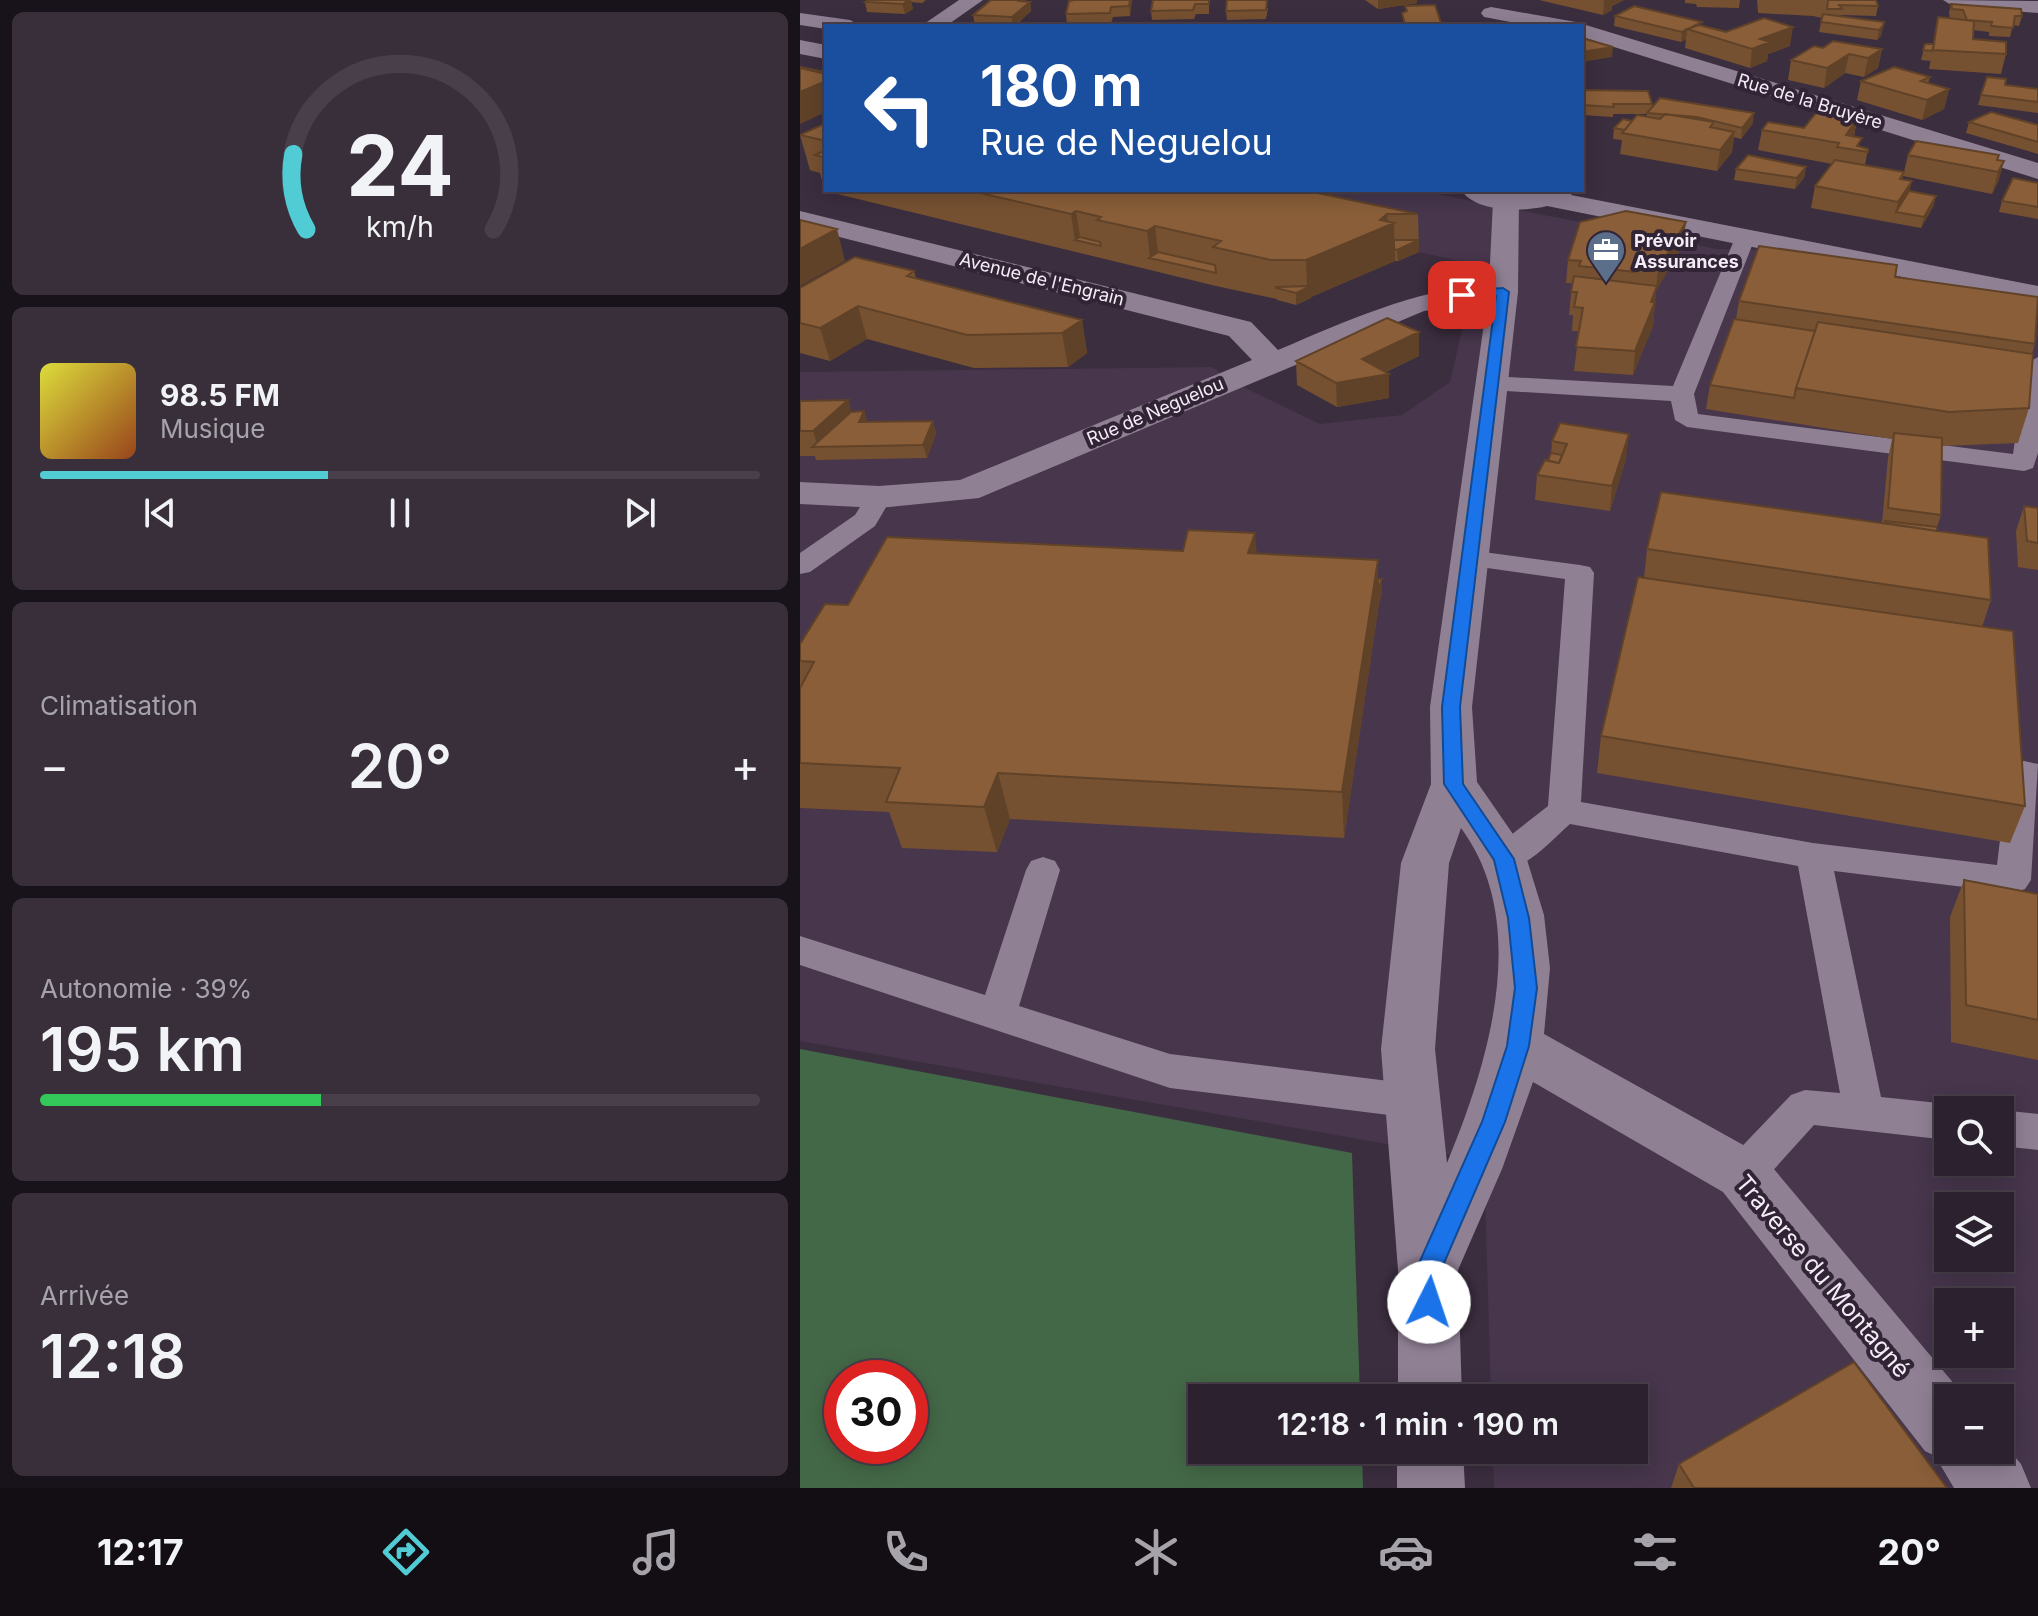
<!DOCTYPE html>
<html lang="fr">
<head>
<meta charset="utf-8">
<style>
  :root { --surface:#2c222f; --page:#382f3b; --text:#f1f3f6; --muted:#a6a4aa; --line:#483f4b; --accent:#51ccd4 }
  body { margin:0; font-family:Inter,sans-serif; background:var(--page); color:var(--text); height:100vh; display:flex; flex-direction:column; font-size:30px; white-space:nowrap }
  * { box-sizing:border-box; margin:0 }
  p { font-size:26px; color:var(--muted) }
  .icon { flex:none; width:44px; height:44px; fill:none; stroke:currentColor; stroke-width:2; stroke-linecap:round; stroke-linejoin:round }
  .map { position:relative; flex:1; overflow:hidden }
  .side { display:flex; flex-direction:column; gap:12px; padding:12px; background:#18131a; width:800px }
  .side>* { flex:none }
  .guide { position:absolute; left:24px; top:24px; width:760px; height:168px; border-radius:0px; box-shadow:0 4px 20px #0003,0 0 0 2px var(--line); background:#1a4fa0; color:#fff; overflow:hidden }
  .buttons { position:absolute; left:1134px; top:1096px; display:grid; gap:16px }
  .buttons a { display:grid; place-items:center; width:80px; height:80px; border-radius:0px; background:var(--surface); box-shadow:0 4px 20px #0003,0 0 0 2px var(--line); font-size:40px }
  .speed { position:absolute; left:24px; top:1360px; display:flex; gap:16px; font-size:40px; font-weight:700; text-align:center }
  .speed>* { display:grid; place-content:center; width:104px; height:104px; border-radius:50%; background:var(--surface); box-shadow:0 4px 20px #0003,0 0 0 2px var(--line); line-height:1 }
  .speed .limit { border:12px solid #d22; background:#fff; color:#111 }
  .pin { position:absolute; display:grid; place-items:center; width:68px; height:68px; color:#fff; margin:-34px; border-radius:16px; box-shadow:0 4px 12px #0006 }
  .me { position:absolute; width:88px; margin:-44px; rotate:4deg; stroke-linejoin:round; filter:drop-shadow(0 0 6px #0008) }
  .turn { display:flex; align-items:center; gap:28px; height:168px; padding:0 24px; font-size:36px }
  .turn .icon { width:104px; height:104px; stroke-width:2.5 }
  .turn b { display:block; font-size:56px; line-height:68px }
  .big { font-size:60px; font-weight:600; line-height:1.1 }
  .side .card { flex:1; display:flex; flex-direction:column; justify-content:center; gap:12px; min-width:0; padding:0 28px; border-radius:12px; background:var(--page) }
  .side .dial { align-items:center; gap:0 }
  .dial svg { height:208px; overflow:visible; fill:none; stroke:var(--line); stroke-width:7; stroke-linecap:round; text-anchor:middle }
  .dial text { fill:var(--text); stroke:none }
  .song { display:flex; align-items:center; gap:24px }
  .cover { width:96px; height:96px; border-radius:12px; background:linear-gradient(135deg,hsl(60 70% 55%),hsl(20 70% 35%)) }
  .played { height:8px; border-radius:4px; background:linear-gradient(90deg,var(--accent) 40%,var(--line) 40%) }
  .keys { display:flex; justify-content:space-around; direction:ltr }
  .heat { display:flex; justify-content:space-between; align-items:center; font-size:44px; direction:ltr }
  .charge { height:12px; border-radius:6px; background:linear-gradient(90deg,#34c759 39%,var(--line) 0) }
  .trip { position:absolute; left:388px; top:1384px; width:460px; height:80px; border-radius:0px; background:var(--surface); box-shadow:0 4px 20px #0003,0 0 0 2px var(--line); font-weight:600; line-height:80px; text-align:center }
  .dock { display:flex; height:128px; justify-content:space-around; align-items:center; background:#120e13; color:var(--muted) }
  .dock .icon { width:56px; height:56px }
  .dock .current { color:var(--accent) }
  .dock b { font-size:36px; color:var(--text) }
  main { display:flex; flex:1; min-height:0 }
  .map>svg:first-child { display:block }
  .built { fill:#47364c; fill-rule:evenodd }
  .green { fill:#436847; fill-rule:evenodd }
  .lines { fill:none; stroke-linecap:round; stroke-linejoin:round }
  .service { fill:#908094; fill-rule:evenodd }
  .minor { fill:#908094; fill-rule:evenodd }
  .secondary { fill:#908094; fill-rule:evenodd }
  .wall { fill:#765131 }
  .shaded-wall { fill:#604228 }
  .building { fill:#895e39; stroke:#604228; stroke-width:2 }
  .route { fill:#1a73e8; stroke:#114b97; stroke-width:2 }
  .labels { text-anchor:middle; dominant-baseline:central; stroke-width:8; stroke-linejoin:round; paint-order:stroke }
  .far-street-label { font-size:18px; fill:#f4ecf7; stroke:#312435 }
  .far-poi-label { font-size:18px; font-weight:bold; fill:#f4ecf7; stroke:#312435; text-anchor:start }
  .near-street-label { font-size:24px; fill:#f4ecf7; stroke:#312435 }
</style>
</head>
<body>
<main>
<section class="side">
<div class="card dial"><svg viewBox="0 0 100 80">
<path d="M14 69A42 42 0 1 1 86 69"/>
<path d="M14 69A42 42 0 0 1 9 40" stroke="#51ccd4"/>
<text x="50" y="56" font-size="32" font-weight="700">24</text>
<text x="50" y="72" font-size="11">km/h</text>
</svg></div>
<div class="card">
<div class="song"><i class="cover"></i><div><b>98.5 FM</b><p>Musique</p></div></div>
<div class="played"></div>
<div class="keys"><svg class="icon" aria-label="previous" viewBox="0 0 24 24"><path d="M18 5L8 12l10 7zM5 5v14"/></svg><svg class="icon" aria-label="pause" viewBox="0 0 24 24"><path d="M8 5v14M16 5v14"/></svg><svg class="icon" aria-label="next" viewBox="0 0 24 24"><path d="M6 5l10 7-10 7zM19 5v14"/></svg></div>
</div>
<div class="card"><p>Climatisation</p>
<div class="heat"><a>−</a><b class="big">20°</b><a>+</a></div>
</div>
<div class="card"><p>Autonomie · 39%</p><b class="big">195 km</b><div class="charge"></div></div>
<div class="card"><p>Arrivée</p><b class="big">12:18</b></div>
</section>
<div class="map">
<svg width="1238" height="1488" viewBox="0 0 1238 1488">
  <rect width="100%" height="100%" fill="#3b2e3f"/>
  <!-- built -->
  <path class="built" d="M340,190h277l300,59 57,1 264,52v1186h-544l-1,-38h141v-52h-143l-7,-237 -684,-120v-669l412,-5 33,21 75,36 82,-9 48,-33 27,-117zM1148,1110h52v52h-52zM1148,1206h52v52h-52zM1148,1302h52v52h-52zM1148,1398h52v52h-52z"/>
  <!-- green -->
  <path class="green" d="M0,1049l552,104 8,245h-158v52h160l1,38h-563zM42,1378h68v68h-68z"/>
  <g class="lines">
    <!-- service -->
    <path class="service" d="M945,232l10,6 -61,156 4,20 315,40 13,-90 12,-7v96l-5,15 -9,3 -337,-44 -12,-7 -4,-19 -181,-11 -12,-7 12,-7 183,10 62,-148z
      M79,489l13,8 -17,29 -65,46 -10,2v-21l55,-38 15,-24z
      M669,550l111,15 10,2 4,6 -13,229 232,41 184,22 11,-93 4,-8 12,-3 14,3 -7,116 -6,9 -12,4 -179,-22 47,226 67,7 14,5 -14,1v30l-134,-15 -56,62 -15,6 -15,-6 -6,-13 6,-13 63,-66 14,-5 35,3 -42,-227 -228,-42c-21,18 -49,53 -78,44l-5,-9 5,-9 56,-44 17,-227 -106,-15 -4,-6 4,-6z
      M243,857l12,4 5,9 -41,136 151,48 243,30 14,5 6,12 -6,12 -14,5 -243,-30 -370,-123v-29l185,59 41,-125 5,-9z
      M1200,1110l38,4v36l-38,-4z"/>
    <!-- minor -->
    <path class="minor" d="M159,0h24l-37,26h-25z
      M1143,0l95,1v12l-85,-7z
      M691,7l85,15 462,141v16l-456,-142v-11h-51l-47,-9 -3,-4 3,-4z
      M0,13l50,7 11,6h-35v3l-26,-4z
      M706,193l9,2 4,6 -1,91 -46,415 5,75 47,68 20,65 6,53 -6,66 219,122 203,242h-18v52h52v-11l21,25 10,24h-77l-19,-32 -10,-5 -202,-259 -190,-110 -31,87 -44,101 4,128h-64v-128l-17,-221 20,-186 30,-79 -1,-77 57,-405 -63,9 -445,187 -100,10 -79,-4v-22l79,4 81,-6 292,-120 -23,-24 -429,-109v-16l451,111 27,28c71,-30 133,-59 211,-66l4,-83 4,-6zM661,828c71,96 27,236 -14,335l-12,-114 14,-186z
      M597,1450h66l2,38h-68z"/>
    <!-- secondary -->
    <path class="secondary" d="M0,40l26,5v14l-26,-5z
      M661,190l57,4 56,-4 -3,5 467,91v18l-491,-98c-23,6 -71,7 -86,-16z"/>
  </g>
  <!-- wall -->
  <path class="wall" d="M68,0h58l-4,3 -11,-1 2,7 -8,5 -38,-2 -2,-10z
    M191,0h34v1l5,1 1,9 -16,15 -40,-1 -2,-10z
    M332,0l-2,16 -17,1 -2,6 -44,1 -1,-10z
    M409,0v14h-13l-2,5 -42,1 -1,-9z
    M565,0h52v3l-39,6z
    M739,0h85l-12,6v4l-9,5z
    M885,0h55l-1,8 -42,-1 -1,-3 -11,-1z
    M957,0h119l2,6 -2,10 -35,-1 -1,1 44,6 -3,14 -4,4 -58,-8 3,-14 -9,-2 -55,-3z
    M1151,4l71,12 -3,10 -6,-1 -3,12 -21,-1v-4l-16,-2v9l33,15 -5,20 -72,-5 2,-11 -1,3 -9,-1 4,-16h8l5,-27 12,1 -1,-5z
    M468,8l-2,11 -39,1 -1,-9z
    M815,16l86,9 89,21 -22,8 -1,7 -17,7 -65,-20 1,-9 -5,3 -67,-16z
    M1023,48l59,1 -4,19 -14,9 -19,-4 -21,15 -36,-8 3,-20z
    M1130,77l-2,6 21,6 -5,20 -22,11 -65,-20 4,-19z
    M1205,85l33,4v24l-60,-8 3,-10z
    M782,90l70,14v4l101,15 -12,16 -7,-2 -2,15 -15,19 -97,-17 2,-14 -9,-1 1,-11 18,-7 14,-4 1,-3h-34v3l-31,-2z
    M1057,119l-3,18 6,10 8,2 -3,16 39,7 -2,8 7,11 27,5 -3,11 -12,21 -110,-20 4,-22 17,-22 -74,-14 4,-20 42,-2z
    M1169,122l69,3v29l-72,-21z
    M26,123v67h506v6l86,18 1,38 -21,9h-3l-84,36v1l-15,7 -19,-5v-1l-61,-13 -391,-95 -5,-18 -10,-3 -10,-35z
    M1108,155l90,5 6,1 -6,21 -6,12 -89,-18z
    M1006,167l-2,11 -9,11 -61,-9 2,-11z
    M1238,183v36l-39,-7 3,-11z
    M883,244l-27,47 -3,35 -20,49 -59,-4 5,-40h-7l1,-16h-4l3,-32h-6l2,-23z
    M114,271l2,7 166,42 5,33 -19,14 -94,1 -107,-29 -37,22 -30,-8v-65z
    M1095,277l140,67 -3,10 -3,54 -11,35 -76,3 -1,69 -4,12v4l54,69 -9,27 43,179 -15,37 -413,-70 4,-37 43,-158 3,-29 235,-26 6,-65 4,-19 -186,-30 4,-24 26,-66 3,-18z
    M619,356l-33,16 3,2v24l-52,9 -40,-22 -1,-24z
    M48,400l3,12 13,-1 3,11 66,-1 3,13 -9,24 -111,2 -1,-4h-15v-55z
    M760,423l66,36 -16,52 -75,-11 2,-25 11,-14 3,-8 1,-12z
    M1224,506l14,2v62l-20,-3 -2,-36z
    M383,551l195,9v19l4,14 -3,11 -35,234 -334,-19 -13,33 -95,-4 -13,-36 -89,-4v-164l48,-39z
    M1164,880l74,14v166l-87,-18 -1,-125z
    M879,1464l268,24h-276z"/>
  <!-- shaded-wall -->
  <path class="shaded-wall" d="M101,0h10l2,9 -8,5z
    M220,0h5l1,5 4,-3 1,9 -18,15 -1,-9z
    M330,0h2l-2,16 -1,-10z
    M578,0h39v3l-39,6z
    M804,0h20l-12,6v4l-9,5z
    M1083,26l-2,10 -4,4 2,-10z
    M993,27l-3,19 -22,8 -1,7 -17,7 2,-19 8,-10z
    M887,30l-1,9 -5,3 1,-10z
    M813,47l-1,10 -30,5v-10z
    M1082,49l-4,19 -14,9 4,-19z
    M1049,54l-4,19 -21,15 3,-20z
    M26,81v31l-26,12v-32z
    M1149,89l-5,20 -22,11 5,-20z
    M954,113l-1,10 -12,16 1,-11z
    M1057,119l-4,21 -7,-5z
    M934,132l-2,20 -15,19 3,-21z
    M1204,161l-6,21 -6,12 6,-22z
    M1006,167l-2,11 -9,11 2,-11z
    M1112,181l-5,22 -11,9 -3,11 5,-21z
    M528,190h4l1,27 -17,-19z
    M1136,196l-3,11 -12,21 3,-11z
    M276,211l5,31 -6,-1 -4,-27z
    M587,214l1,12 6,-3 1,38 -84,36v1l-15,7v-12l11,-5 -1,-28 74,-40z
    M886,222l-3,22 -27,47 -3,35 -20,49 2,-24 21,-61 2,-20z
    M355,226l4,35 -9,-3 -3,-27z
    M37,229l8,32 -45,25v-37z
    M619,240v12l-21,9 -1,-11z
    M58,306l9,33 -37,22 -10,-33z
    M282,320l5,33 -19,14 -6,-34z
    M619,332v24l-41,19 11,-1v24l-52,9 -1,-24 26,-24z
    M48,400l7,24 -37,23 -5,-16z
    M64,411l4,13 -9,-2z
    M133,421l3,13 -9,24 -4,-13z
    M829,434l-3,25 -16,52 2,-25z
    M455,533l4,43 -11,-23z
    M578,560v30l4,-11v14l-3,11 -35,234 -2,-46z
    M198,773l12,46 -13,33 -13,-45z"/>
  <!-- building -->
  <path class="building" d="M68,0h41l-6,4 -38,-2z
    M191,0h29l-1,1 11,1 -18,15 -39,-2z
    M275,0h55l-1,6 -18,1 -1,6 -44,1 3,-13z
    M353,0h56v4h-14l-2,6 -42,1z
    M427,0h40l-1,10 -40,1z
    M1028,0h48l2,6 -39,-1 3,4h-15z
    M1151,4l70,5 1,7h-7l-2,12 -22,-2 1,-4 -25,-2 -4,-10 -11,-1z
    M635,5l7,21h-54v-1l17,-1 -3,-11 5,-2 -2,-5z
    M834,6l68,16 -20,10 -67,-16z
    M1023,14l61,8 -1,4 -4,4 -58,-8z
    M1138,17l36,4 -1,18 33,3v12l-73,-4z
    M964,18l29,9 -33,12 10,3 -18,7 -65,-20 12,-4 27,7z
    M782,38l31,9 -31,5z
    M1033,41l49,8 -14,9 -19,-4 -22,14 -36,-8 23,-14 9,2z
    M1125,44h9l-2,7 -9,-1z
    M0,67l26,5v2l-26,-6z
    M1094,67l36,10 -9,4 28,8 -22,11 -66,-19z
    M0,68l26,6v7l-26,11z
    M1187,77l19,2 -1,6 33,4v13l-57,-7z
    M782,90l66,1 4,13h-39l1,3 -32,-2z
    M860,98l94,15 -12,15 -45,-11 -50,-4z
    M1191,112l47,13v17l-69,-20z
    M1016,113l41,6 -11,16 16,3 -5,8 11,3v3l-31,-5 2,-4 -77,-13 6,-8 36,6z
    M865,114l49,8 -4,5 24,5 -14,18 -98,-17 15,-18 23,4z
    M823,119l9,2 -7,9 -11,-2z
    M26,123v18l-26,-6z
    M1116,141l83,14 -2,5 7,1 -6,11 -90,-17z
    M26,150v8l-11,-3z
    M948,155l58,12 -9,11 -61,-9z
    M1035,160l69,12 -4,7 12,2 -14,21 -83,-16z
    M1213,178l25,5v24l-36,-6z
    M167,190h336l115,24h-31l-7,6 14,3 -88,37h-35l-58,-13 8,-6 -66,-15 -8,5 -50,-11 4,-3 -25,-6 -5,3z
    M503,190h25l-6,4z
    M1109,191l27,5 -12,21 -28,-5z
    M826,211l60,11 -28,48 -22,-2 -1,4 -56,-6 2,-5 -13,-1 12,-38z
    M0,220l37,9 -37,20z
    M280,237l20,5 1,4 -26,-6z
    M594,240h25l-22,10 -3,-1z
    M959,246l138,19 -2,12 143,20 -3,47 -296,-43z
    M358,252l57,13 1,8 -67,-15z
    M55,257l59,14 -7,5 175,44 -20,13 -95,2 -109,-29 -38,22 -20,-5v-35z
    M774,276l83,10 -6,16h4l-20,49 -59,-4 7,-39 -9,-1 3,-15h-6z
    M511,286l-15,7 -20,-5v-1z
    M587,318l32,14 -57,27 27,15 -53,9 -40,-22z
    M934,319l81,12 -19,57 -2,10 -84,-13z
    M1018,322l215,32 -4,54 -80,4 -153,-24z
    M48,400l-35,31h-13v-30z
    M64,411l-5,11 74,-1 -10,24 -111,2 39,-35z
    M760,423l69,11 -17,52 -75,-11 8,-15 14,3 8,-19 -15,-3z
    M1094,433l48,5 -1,77 -53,-7z
    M751,453l11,2 -3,8 -11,-2z
    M861,492l327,46 3,62 -344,-51z
    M1224,506l14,2v35l-11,-2z
    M1085,521l52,6v4l-52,-8z
    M388,530l67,3 -7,20 130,7 -36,232 -344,-19 -14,34 -98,-5 14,-34 -100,-5v-75l14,-26 -14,-1v-17l25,-40 23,1 39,-68 296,14z
    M838,577l375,54 12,175 -424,-70z
    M578,579h4l-4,11z
    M1164,880l74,14v126l-72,-15z
    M1054,1362l93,126h-253l-15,-24z"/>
  <!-- route -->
  <path class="route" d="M703,288l6,4 -49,415 3,77 51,75 15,59 8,70 -8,58 -24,76 -64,148v32l-3,9 -9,3 -9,-3 -4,-9v-32l66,-148 25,-76 8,-58 -7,-70 -14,-58 -50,-76 -2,-77 54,-411 -34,2 -6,-3 6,-4z"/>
  <!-- icons -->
  <defs>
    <g id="office-pin" transform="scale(2)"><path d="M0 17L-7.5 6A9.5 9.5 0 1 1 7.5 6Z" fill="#5c6f8a" stroke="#312435"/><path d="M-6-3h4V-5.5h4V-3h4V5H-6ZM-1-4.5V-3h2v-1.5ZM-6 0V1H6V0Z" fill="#fff"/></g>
  </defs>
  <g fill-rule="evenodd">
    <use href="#office-pin" x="806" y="250"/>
  </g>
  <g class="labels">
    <!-- far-street labels -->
    <g class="far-street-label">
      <text transform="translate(1010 101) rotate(17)">Rue de la Bruyère</text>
      <text transform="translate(242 279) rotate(14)">Avenue de l'Engrain</text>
      <text transform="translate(355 411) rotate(-23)">Rue de Neguelou</text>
    </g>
    <!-- far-poi labels -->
    <g class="far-poi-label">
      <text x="834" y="240">Prévoir<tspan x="834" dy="21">Assurances</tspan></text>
    </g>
    <!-- near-street labels -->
    <g class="near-street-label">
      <text transform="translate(1023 1276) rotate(50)">Traverse du Montagné</text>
    </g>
  </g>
</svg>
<div class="buttons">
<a><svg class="icon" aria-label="search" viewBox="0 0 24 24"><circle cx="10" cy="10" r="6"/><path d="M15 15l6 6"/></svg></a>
<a><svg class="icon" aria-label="layers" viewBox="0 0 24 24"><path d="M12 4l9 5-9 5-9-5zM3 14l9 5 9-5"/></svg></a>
<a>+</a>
<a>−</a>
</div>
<div class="speed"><div class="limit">30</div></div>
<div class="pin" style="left:662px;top:295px;background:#d93025"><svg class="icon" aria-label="arrive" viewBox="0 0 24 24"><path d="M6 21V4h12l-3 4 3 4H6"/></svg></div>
<svg class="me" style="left:629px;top:1302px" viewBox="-20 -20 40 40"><circle r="19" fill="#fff"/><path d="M0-13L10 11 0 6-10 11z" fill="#1a73e8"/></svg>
<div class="trip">12:18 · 1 min · 190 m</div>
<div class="guide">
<div class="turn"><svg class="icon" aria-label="left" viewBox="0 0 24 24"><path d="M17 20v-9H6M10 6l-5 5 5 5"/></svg><div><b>180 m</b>Rue de Neguelou</div></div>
</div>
</div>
</main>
<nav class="dock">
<b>12:17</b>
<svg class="icon current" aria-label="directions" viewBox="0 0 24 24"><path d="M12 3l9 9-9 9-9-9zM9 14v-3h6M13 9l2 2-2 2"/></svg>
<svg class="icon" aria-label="music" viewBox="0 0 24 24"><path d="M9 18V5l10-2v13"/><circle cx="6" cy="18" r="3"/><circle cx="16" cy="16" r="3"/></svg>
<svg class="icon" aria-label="phone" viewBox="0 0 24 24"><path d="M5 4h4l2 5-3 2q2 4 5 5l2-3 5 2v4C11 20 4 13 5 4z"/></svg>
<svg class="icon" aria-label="climate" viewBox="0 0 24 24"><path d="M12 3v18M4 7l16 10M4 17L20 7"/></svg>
<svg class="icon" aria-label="car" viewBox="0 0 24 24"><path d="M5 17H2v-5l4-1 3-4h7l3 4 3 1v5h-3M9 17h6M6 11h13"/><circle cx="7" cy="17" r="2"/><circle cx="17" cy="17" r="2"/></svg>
<svg class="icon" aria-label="filters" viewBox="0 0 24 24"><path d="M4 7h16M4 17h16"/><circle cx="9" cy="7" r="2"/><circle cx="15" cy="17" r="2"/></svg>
<b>20°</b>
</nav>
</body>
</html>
